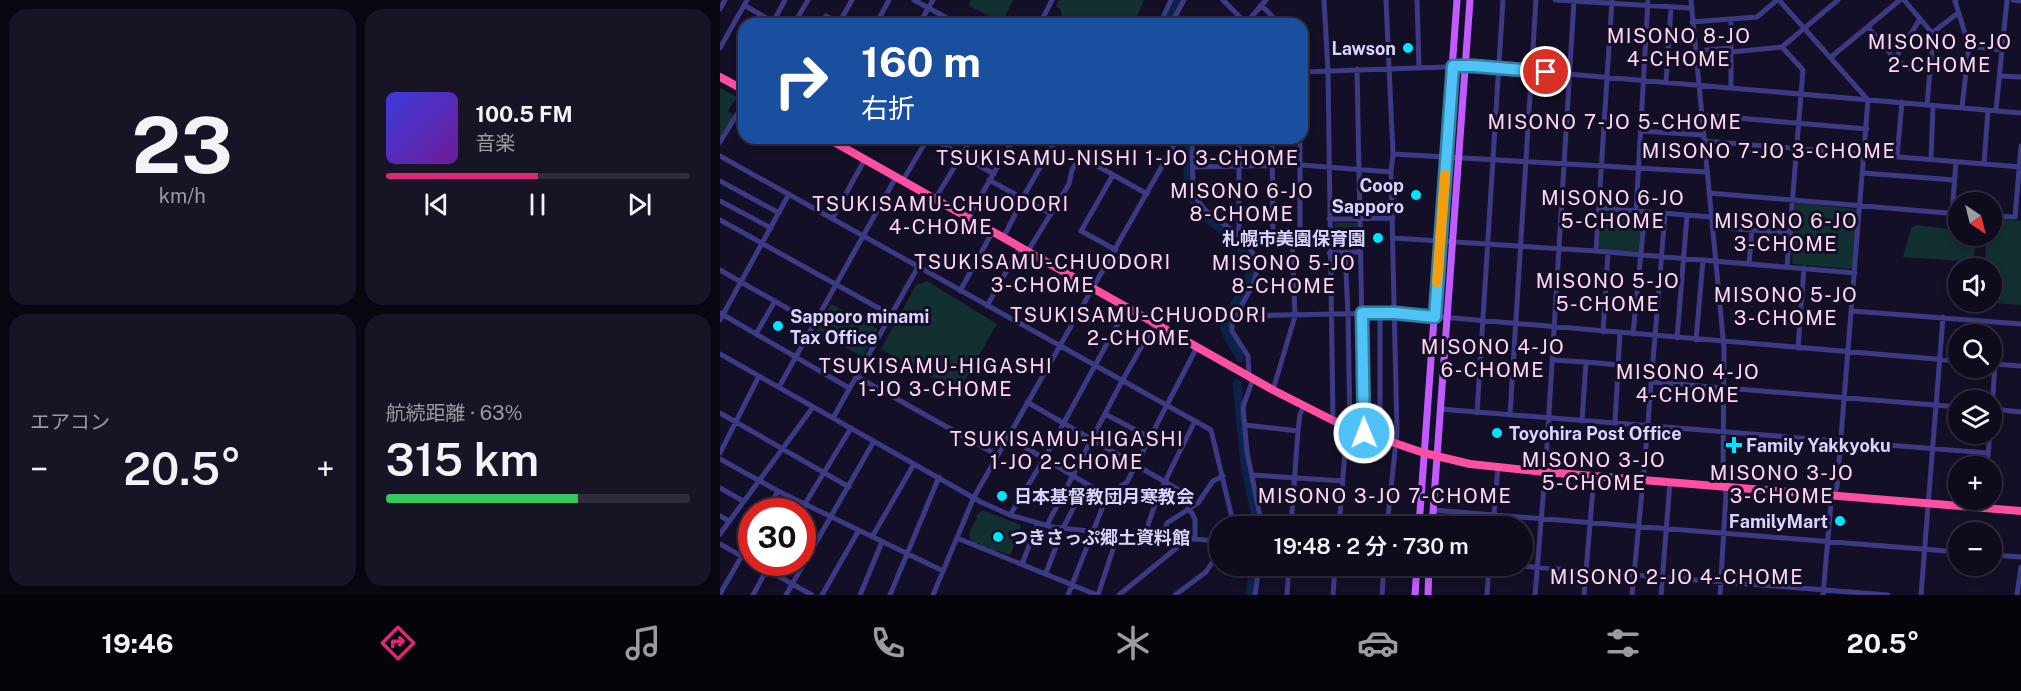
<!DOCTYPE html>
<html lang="ja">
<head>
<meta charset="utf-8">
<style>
  :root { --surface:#0e0b1c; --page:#171425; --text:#f1f3f6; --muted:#9b9ba3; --line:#2e2b3b; --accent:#db2777 }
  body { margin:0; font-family:"Public Sans","Noto Sans JP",sans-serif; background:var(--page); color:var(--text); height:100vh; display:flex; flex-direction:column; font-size:22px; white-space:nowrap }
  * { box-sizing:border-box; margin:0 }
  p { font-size:20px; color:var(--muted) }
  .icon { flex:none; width:33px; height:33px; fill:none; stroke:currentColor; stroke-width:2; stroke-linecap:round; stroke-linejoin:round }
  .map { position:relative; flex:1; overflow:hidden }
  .side { display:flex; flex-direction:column; gap:9px; padding:9px; background:#08060f; width:720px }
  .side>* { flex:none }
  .hud { position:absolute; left:18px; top:18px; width:570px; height:126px; border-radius:18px; box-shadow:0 3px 9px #0003,0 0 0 2px var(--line); background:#1a4fa0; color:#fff; overflow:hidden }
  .needle { width:39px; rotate:145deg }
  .fabs { position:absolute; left:1228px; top:192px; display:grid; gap:12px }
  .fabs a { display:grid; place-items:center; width:54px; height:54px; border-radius:50%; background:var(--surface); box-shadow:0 3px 9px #0003,0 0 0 2px var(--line); font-size:30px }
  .speed { position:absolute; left:18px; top:498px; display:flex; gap:12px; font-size:30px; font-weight:700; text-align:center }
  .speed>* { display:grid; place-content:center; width:78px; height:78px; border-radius:50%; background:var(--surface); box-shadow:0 3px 9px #0003,0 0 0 2px var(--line); line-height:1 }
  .speed .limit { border:9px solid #d22; background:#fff; color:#111 }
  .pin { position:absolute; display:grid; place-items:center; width:51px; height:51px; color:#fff; margin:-26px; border:3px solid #fff; border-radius:50%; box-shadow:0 2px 6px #0007 }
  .me { position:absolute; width:66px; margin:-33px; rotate:359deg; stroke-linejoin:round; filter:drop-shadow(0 0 4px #0008) }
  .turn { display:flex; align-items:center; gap:21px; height:126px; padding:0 24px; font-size:27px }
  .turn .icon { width:78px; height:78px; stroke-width:2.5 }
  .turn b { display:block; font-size:42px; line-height:51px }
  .big { font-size:45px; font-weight:600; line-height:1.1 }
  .side .widget { flex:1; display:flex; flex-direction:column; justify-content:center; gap:9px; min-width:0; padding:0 21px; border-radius:18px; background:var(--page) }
  .side .dial { align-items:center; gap:0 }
  .dial b { font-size:78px; line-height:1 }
  .song { display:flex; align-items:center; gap:18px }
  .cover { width:72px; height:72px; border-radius:9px; background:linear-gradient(135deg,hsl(240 70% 55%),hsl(280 70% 35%)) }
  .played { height:6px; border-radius:3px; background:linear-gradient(90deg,var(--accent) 50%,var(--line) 50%) }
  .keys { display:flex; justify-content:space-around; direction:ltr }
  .heat { display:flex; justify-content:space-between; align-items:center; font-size:33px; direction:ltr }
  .charge { height:9px; border-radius:4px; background:linear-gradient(90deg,#34c759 63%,var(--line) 0) }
  .side .tiles { flex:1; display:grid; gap:9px; grid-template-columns:repeat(2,1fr) }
  .trip { position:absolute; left:489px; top:516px; width:324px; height:60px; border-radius:30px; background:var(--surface); box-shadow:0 3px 9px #0003,0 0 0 2px var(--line); font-weight:600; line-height:60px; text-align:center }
  .menu { display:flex; height:96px; justify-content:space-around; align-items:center; background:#06040b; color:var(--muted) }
  .menu .icon { width:42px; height:42px }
  .menu .on { color:var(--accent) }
  .menu b { font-size:27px; color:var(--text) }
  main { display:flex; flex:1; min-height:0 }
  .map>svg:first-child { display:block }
  .green { fill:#12302f }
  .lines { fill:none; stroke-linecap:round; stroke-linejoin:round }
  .river { stroke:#0c2248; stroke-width:9 }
  .minor { stroke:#3d3a85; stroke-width:5 }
  .major { stroke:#c25bff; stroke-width:7 }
  .highway { stroke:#ff4fa3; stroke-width:8 }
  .route-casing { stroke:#337fa1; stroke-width:15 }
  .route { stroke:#4fc3f7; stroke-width:10 }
  .slow { stroke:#f59e0b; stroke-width:10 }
  .poi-dot { fill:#00e5ff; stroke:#130f26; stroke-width:2 }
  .labels { text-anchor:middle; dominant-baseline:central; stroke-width:6; stroke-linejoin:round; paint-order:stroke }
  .poi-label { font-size:18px; font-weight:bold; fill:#d9d4ff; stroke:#130f26; text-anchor:start }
  .neighbourhood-label { font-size:20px; letter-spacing:1.5px; fill:#ffd6f0; stroke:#130f26 }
</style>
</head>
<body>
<main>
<section class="side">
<div class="tiles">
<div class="widget dial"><b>23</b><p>km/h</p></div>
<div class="widget">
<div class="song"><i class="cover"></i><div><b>100.5 FM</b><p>音楽</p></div></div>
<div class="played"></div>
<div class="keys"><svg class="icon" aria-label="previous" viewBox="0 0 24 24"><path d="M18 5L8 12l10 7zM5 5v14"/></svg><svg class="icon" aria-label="pause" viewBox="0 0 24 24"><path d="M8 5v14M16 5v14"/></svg><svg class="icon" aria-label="next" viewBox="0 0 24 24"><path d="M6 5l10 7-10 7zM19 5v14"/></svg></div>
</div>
<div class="widget"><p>エアコン</p>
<div class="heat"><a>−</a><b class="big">20.5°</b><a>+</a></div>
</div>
<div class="widget"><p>航続距離 · 63%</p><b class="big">315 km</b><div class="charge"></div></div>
</div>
</section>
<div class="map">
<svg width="1301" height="595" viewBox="0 0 1301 595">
  <rect width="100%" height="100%" fill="#130f26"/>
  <!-- green -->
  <path class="green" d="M251,0h42l-11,23 -34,-18z
    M339,0h85l-10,24h-70l-4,-15 -4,-3z
    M0,88l17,9 -9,14 6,4 -14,24z
    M1078,203l57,6 2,2 -3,53 -3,5 -59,-5 3,-59z
    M885,212l36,2 2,3 -3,33 -2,2 -37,-2 -2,-4 3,-32z
    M1272,218l29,3v84l-40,-3h11v-34h-8l3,-32h5z
    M615,223h22l2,25 -3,3 -23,-1z
    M1195,225l44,5v6h17l-2,26 -71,-5 8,-29z
    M207,281l70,43 -39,68 -77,-43 35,-64z
    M111,304l47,25 -15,28 -47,-25z
    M262,510l39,15 -2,10 -9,20 -12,-4h-7l-3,-4h-6l-3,-4h-7c-6,-11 0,-15 5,-25l-1,-2z"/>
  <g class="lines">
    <!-- river -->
    <path class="river" d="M446,24l12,-24
      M469,138c0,17 -3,39 2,55 7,30 48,38 58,69 8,23 -21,43 -24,63 -1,12 12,23 15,33
      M517,384l8,81 13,61
      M530,595l4,-29"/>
    <!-- minor -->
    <path class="minor" d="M194,0l44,24
      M503,0l23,23
      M604,0l4,71 5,350
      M666,0l7,154 -2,18 6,260 -10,94
      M697,0l2,67
      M835,0l136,8
      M892,0l-16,251 259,22
      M971,0l33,348 -1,129 3,17 -6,101
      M1059,0l89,100 -31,387 -6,16 -8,92
      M1184,0l28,33 1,4 -6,68
      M1236,0l-1,1 14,45 33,4
      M1293,0l8,1
      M24,5l29,17
      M541,5l14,14v5
      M0,9l5,-9
      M1011,19v69
      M972,22l65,-5 20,-17
      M52,24l13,-24
      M74,24l14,-24
      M101,24l5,-8 13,7 13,-23
      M156,24l13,-24
      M199,24l14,-24
      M320,24l12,-24
      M440,24l11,-24
      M451,24l13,-24
      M525,24l21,-24
      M1148,27l25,30 15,11 22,2
      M1212,33l26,-20
      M1062,47l56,-47
      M0,48l27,-48
      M975,51l36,-3
      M1011,52l51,-5 21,23 -16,197
      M1111,57l69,-57
      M1175,59l25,-40
      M637,69l7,364
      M582,72l172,-6 547,47
      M1280,76l21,1
      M946,82l5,-75
      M17,86l7,-12
      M1242,107l7,-61
      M1276,110l11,-110
      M982,115l165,14
      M920,131l63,4
      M211,138l63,36
      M472,138l1,50 3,10 9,12 39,29 10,16 3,16 -4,14 -21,37v9l16,25 1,21
      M552,138l1,97
      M580,138v96
      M984,141l317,26
      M0,142l24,-39
      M125,148l6,-10
      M673,154l314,18
      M0,156l491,274 23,96
      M1177,157l5,-55
      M1211,160l2,-55
      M1264,164l4,-54
      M474,167l107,-2 90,7
      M1143,173l91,7
      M393,175l-32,56 35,19
      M183,180l25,-42
      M269,180l62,34
      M0,181l59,32
      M989,193l250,21
      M215,199l37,-61
      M302,199l35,-61
      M0,201l51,27
      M880,208l111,9
      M916,212l12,-212
      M1232,213l4,-51
      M1272,216l23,1 6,-71
      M248,218l46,-80
      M112,219l33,-60
      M609,219l64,-1
      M0,220l171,95
      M992,227l79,6
      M517,233l2,-5v-90
      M521,236l88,-2
      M283,238l20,-39
      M673,238l203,13
      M511,246l13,-7
      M308,251l41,-67 3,-14 8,-14 67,38
      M609,253l32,-1
      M625,253l3,61 2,114
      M1029,264l3,-34
      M0,270l95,54
      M240,291l33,-60
      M267,306l33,-59
      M1132,311l169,13
      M0,313l129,75
      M660,313v126
      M517,316l157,-3 565,48
      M0,320l69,-126
      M883,332l5,-80
      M36,334l19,-33
      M913,334l12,-122
      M957,338l10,-122
      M976,340l7,-80
      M1078,348l6,-80
      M0,354l261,148 29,13 42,12 46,5 122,9
      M832,360l34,2 -4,59
      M866,362l33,3
      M1273,364l28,2
      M136,376l141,79
      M533,379l-10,28 4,45 15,74
      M931,382l308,25
      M59,387l117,-210
      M553,390l22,-74 -3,-81
      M307,402l152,88 16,29v20
      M720,409l548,44
      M1272,409l3,-45
      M1272,409l29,3
      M0,413l129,74
      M757,413l26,-413
      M385,414l46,24
      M790,415l26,-415
      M113,418l85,-151
      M895,423l5,-90
      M525,425l53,6
      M288,437l99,59
      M0,453l39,-77
      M0,459l58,32 165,80
      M1267,466l3,-32
      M532,475l91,6
      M0,488l23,13
      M713,510l526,42
      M46,512l12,-21
      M80,512l51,-84
      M290,515l34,-56 83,-152
      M0,516l9,5
      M327,525l75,-144 33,-58
      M571,526l7,-95 2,-17 4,-8
      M619,526l8,-99
      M773,526l5,-59
      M0,534l93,-127
      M425,536c10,-40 32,-78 50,-115
      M152,537l42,-73
      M444,537l3,-14 31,-20 15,-22 10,-5
      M237,538l140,57
      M0,544l32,18
      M1272,555l29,2
      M33,562l59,33
      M302,564l16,-41
      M802,566l366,29
      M326,573l17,-45 23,-44
      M0,594l32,-56
      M33,595l18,-33
      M66,595l88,-154
      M102,595l37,-65
      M140,595l22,-53
      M170,595l49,-118
      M213,595l41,-98 204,-359
      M348,595l39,-99 20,-14 70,-135
      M378,595l20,-61
      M399,595l60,-49 4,-7
      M455,595l31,-23 14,-22
      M535,595l4,-29
      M567,595l2,-29
      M613,595l2,-29
      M662,595l2,-29
      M767,595l2,-29
      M815,595l11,-133 28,-462
      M864,595l10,-119
      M912,595l12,-124 21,-257
      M941,595l9,-113
      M1201,595l22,-278
      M1297,595l4,-28"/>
    <!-- major -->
    <path class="major" d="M699,526l38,-526
      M712,526l38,-526
      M695,595l2,-29
      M708,595l1,-29"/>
    <!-- highway -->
    <path class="highway" d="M0,77l24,13
      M107,138l446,252 69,35 82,28 46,11 75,8 476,39"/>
  </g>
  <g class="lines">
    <!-- route casing -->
    <g class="route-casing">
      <path id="route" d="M644,433l-2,-120h33l40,4 18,-251h21l72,6"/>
    </g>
    <!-- route -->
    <use href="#route" class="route"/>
    <!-- slow -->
    <path class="slow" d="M717,282l8,-107"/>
  </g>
  <!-- markers -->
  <g class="poi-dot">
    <circle cx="688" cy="48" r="6"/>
    <circle cx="696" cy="195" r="6"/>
    <circle cx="658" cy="238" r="6"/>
    <circle cx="58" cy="326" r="6"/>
    <circle cx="777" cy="433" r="6"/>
    <path d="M1011 436h6v6h6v6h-6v6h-6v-6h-6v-6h6z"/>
    <circle cx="282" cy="496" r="6"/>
    <circle cx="1120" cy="521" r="6"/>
    <circle cx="278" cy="537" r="6"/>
  </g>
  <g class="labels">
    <!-- poi labels -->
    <g class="poi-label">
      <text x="676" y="48" text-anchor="end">Lawson</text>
      <text x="684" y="185" text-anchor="end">Coop<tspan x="684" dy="21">Sapporo</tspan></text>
      <text x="646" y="238" text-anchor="end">札幌市美園保育園</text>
      <text x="70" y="316">Sapporo minami<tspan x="70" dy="21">Tax Office</tspan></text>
      <text x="789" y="433">Toyohira Post Office</text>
      <text x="1026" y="445">Family Yakkyoku</text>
      <text x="294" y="496">日本基督教団月寒教会</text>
      <text x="1108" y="521" text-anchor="end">FamilyMart</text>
      <text x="290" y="537">つきさっぷ郷土資料館</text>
    </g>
    <!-- neighbourhood labels -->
    <g class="neighbourhood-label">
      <text x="959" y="36">MISONO 8-JO<tspan x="959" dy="23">4-CHOME</tspan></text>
      <text x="1220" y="42">MISONO 8-JO<tspan x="1220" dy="23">2-CHOME</tspan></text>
      <text x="895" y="122">MISONO 7-JO 5-CHOME</text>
      <text x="1049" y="151">MISONO 7-JO 3-CHOME</text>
      <text x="398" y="158">TSUKISAMU-NISHI 1-JO 3-CHOME</text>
      <text x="522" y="191">MISONO 6-JO<tspan x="522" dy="23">8-CHOME</tspan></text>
      <text x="893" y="198">MISONO 6-JO<tspan x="893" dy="23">5-CHOME</tspan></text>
      <text x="221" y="204">TSUKISAMU-CHUODORI<tspan x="221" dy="23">4-CHOME</tspan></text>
      <text x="1066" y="221">MISONO 6-JO<tspan x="1066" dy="23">3-CHOME</tspan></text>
      <text x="323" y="262">TSUKISAMU-CHUODORI<tspan x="323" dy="23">3-CHOME</tspan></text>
      <text x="564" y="263">MISONO 5-JO<tspan x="564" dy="23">8-CHOME</tspan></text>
      <text x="888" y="281">MISONO 5-JO<tspan x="888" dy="23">5-CHOME</tspan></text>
      <text x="1066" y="295">MISONO 5-JO<tspan x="1066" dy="23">3-CHOME</tspan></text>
      <text x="419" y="315">TSUKISAMU-CHUODORI<tspan x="419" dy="23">2-CHOME</tspan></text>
      <text x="773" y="347">MISONO 4-JO<tspan x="773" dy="23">6-CHOME</tspan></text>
      <text x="216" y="366">TSUKISAMU-HIGASHI<tspan x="216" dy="23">1-JO 3-CHOME</tspan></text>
      <text x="968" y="372">MISONO 4-JO<tspan x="968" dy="23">4-CHOME</tspan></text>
      <text x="347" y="439">TSUKISAMU-HIGASHI<tspan x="347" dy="23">1-JO 2-CHOME</tspan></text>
      <text x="874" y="460">MISONO 3-JO<tspan x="874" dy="23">5-CHOME</tspan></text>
      <text x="1062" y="473">MISONO 3-JO<tspan x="1062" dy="23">3-CHOME</tspan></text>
      <text x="665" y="496">MISONO 3-JO 7-CHOME</text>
      <text x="957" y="577">MISONO 2-JO 4-CHOME</text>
    </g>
  </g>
</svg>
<div class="fabs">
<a><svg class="needle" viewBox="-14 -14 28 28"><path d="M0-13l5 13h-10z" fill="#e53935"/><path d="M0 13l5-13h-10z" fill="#9b9ba3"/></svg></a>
<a><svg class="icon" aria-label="sound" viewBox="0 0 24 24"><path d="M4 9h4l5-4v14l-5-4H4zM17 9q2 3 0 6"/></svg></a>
<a><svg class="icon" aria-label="search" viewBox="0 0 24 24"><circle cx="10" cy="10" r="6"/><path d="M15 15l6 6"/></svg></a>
<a><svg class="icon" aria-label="layers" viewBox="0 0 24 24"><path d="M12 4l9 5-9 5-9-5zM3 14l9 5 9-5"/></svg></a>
<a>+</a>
<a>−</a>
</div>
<div class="speed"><div class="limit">30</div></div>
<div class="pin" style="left:826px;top:72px;background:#d93025"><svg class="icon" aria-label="arrive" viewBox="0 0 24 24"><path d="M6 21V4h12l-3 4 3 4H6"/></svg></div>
<svg class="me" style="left:644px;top:433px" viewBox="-20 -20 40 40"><circle r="17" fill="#4fc3f7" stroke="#fff" stroke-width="3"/><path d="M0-11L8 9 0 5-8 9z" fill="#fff"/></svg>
<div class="trip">19:48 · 2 分 · 730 m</div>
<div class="hud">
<div class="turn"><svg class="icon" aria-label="right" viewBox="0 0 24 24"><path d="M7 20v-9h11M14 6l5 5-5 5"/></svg><div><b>160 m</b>右折</div></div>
</div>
</div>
</main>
<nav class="menu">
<b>19:46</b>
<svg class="icon on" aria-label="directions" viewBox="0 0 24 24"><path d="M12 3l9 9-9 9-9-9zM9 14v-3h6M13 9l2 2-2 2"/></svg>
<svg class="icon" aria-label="music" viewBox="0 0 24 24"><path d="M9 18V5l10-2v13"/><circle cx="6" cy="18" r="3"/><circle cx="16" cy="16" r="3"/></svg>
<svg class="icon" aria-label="phone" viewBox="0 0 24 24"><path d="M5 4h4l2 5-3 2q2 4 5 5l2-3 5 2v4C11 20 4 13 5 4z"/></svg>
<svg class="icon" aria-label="climate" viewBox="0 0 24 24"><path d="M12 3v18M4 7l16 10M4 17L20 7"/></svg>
<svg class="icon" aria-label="car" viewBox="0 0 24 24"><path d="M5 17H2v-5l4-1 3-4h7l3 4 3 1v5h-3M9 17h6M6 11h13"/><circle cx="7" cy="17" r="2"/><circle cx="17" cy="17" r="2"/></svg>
<svg class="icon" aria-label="filters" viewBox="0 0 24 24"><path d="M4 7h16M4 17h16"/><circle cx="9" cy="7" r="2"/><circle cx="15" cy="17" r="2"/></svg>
<b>20.5°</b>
</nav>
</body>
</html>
